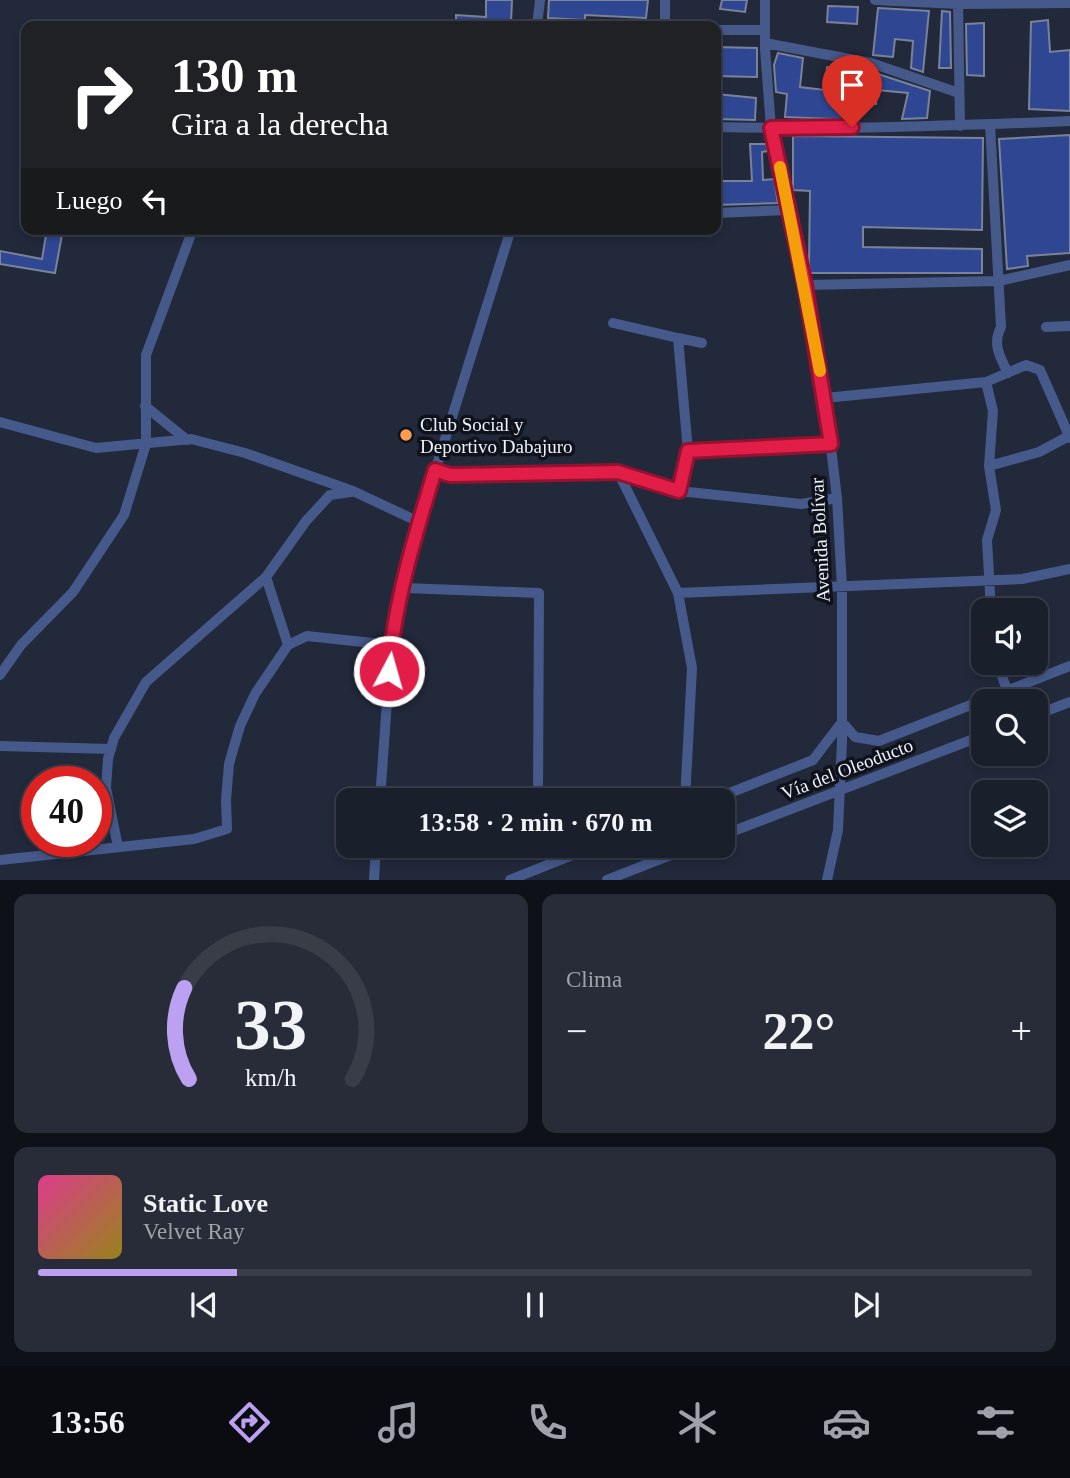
<!DOCTYPE html>
<html lang="es">
<head>
<meta charset="utf-8">
<style>
  :root { --surface:#1a1f2c; --page:#272c38; --text:#f1f3f6; --muted:#9fa2a9; --line:#383d48; --accent:#bca0f2 }
  body { margin:0; font-family:Georgia,serif; background:var(--page); color:var(--text); height:100vh; display:flex; flex-direction:column; font-size:26px; white-space:nowrap }
  * { box-sizing:border-box; margin:0 }
  p { font-size:23px; color:var(--muted) }
  .icon { flex:none; width:38px; height:38px; fill:none; stroke:currentColor; stroke-width:2; stroke-linecap:round; stroke-linejoin:round }
  .map { position:relative; height:880px; overflow:hidden }
  .side { display:flex; flex-direction:column; gap:14px; padding:14px; background:#0e1118; flex:1 }
  .side>* { flex:none }
  .hud { position:absolute; left:21px; top:21px; width:700px; height:214px; border-radius:14px; box-shadow:0 4px 10px #0003,0 0 0 2px var(--line); background:#202124; color:#fff; overflow:hidden }
  .buttons { position:absolute; left:971px; top:598px; display:grid; gap:14px }
  .buttons a { display:grid; place-items:center; width:77px; height:77px; border-radius:14px; background:var(--surface); box-shadow:0 4px 10px #0003,0 0 0 2px var(--line); font-size:35px }
  .speed { position:absolute; left:21px; top:766px; display:flex; gap:14px; font-size:35px; font-weight:700; text-align:center }
  .speed>* { display:grid; place-content:center; width:91px; height:91px; border-radius:50%; background:var(--surface); box-shadow:0 4px 10px #0003,0 0 0 2px var(--line); line-height:1 }
  .speed .limit { border:10px solid #d22; background:#fff; color:#111 }
  .pin { position:absolute; display:grid; place-items:center; width:60px; height:60px; color:#fff; margin:-72px -30px; border-radius:50% 50% 50% 0; rotate:-45deg; box-shadow:0 0 7px #0007 }
  .pin .icon { rotate:45deg }
  .me { position:absolute; width:77px; margin:-38px; rotate:6deg; stroke-linejoin:round; filter:drop-shadow(0 0 5px #0008) }
  .turn { display:flex; align-items:center; gap:24px; height:147px; padding:0 35px; font-size:32px }
  .turn .icon { width:91px; height:91px; stroke-width:2.5 }
  .turn b { display:block; font-size:49px; line-height:60px }
  .then { display:flex; align-items:center; height:66px; padding:0 35px; background:#0003; gap:14px; font-size:26px }
  .big { font-size:52px; font-weight:800; line-height:1.1 }
  .side .widget { flex:1; display:flex; flex-direction:column; justify-content:center; gap:10px; min-width:0; padding:0 24px; border-radius:14px; background:var(--page) }
  .side .dial { align-items:center; gap:0 }
  .dial svg { height:182px; overflow:visible; fill:none; stroke:var(--line); stroke-width:7; stroke-linecap:round; text-anchor:middle }
  .dial text { fill:var(--text); stroke:none }
  .song { display:flex; align-items:center; gap:21px }
  .cover { width:84px; height:84px; border-radius:10px; background:linear-gradient(135deg,hsl(330 70% 55%),hsl(50 70% 35%)) }
  .played { height:7px; border-radius:4px; background:linear-gradient(90deg,var(--accent) 20%,var(--line) 20%) }
  .keys { display:flex; justify-content:space-around; direction:ltr }
  .heat { display:flex; justify-content:space-between; align-items:center; font-size:38px; direction:ltr }
  .side .tiles { flex:1; display:grid; gap:14px; grid-template-columns:1fr 1fr }
  .widget:last-child { grid-column:span 2 }
  .trip { position:absolute; left:336px; top:788px; width:399px; height:70px; border-radius:14px; background:var(--surface); box-shadow:0 4px 10px #0003,0 0 0 2px var(--line); font-weight:800; line-height:70px; text-align:center }
  .dock { display:flex; height:112px; justify-content:space-around; align-items:center; background:#0a0c12; color:var(--muted) }
  .dock .icon { width:49px; height:49px }
  .dock .on { color:var(--accent) }
  .dock b { font-size:32px; color:var(--text) }
  .map>svg:first-child { display:block }
  .building { fill:#2f4793; stroke:#798299; stroke-width:2 }
  .lines { fill:none; stroke-linecap:round; stroke-linejoin:round }
  .minor { stroke:#46598b; stroke-width:10 }
  .route-casing { stroke:#92132f; stroke-width:18 }
  .route { stroke:#e11d48; stroke-width:12 }
  .slow { stroke:#f59e0b; stroke-width:12 }
  .poi-dot { fill:#fb9e51; stroke:#0f121a; stroke-width:2.5 }
  .labels { text-anchor:middle; dominant-baseline:central; stroke-width:7; stroke-linejoin:round; paint-order:stroke }
  .poi-label { font-size:19px; fill:#edf2ff; stroke:#0f121a; text-anchor:start }
  .street-label { font-size:19px; fill:#edf2ff; stroke:#0f121a }
</style>
</head>
<body>
<div class="map">
<svg width="1070" height="880" viewBox="0 0 1070 880">
  <rect width="100%" height="100%" fill="#22293b"/>
  <!-- building -->
  <path class="building" d="M486,0h26l-1,23h-8v3h-47v-11l30,2z
    M549,0h99l-2,18 -61,-3v5l-37,-2z
    M722,0h25l-2,12 -25,-3z
    M828,6l30,1 -1,17 -30,-2z
    M878,8l51,3 -6,61 -12,-4 2,-27 -18,-2 -2,18 -20,-2z
    M942,11l8,1 1,56h-12z
    M1048,20l2,32 20,-2v61l-41,-2 2,-87z
    M984,23v53l-17,-1 -1,-51z
    M716,47l41,1v29l-41,-1z
    M778,53l25,5 -3,29 25,3 2,-23 48,6 55,18 -3,27 -25,1 6,-26 -31,-3 -1,14 -17,-1 -2,17 -72,-3 2,-23 -11,-2 -2,-27z
    M716,94l40,4 -1,22 -39,-1z
    M1070,135v118l-43,3 1,10 -21,3 -8,-130z
    M793,136l190,2 -1,92 -119,-3v20l119,2v24h-172l-1,-9 1,-73 -17,-1z
    M750,144h16l2,7 -6,1 1,28 11,-1 4,24 -62,2v-24h36z
    M47,229h16l-8,44 -55,-9v-13l42,8z"/>
  <g class="lines">
    <!-- minor -->
    <path class="minor" d="M765,0v49l6,79 34,157 20,113 12,100 5,89v154l-4,89 -11,50
      M875,0l83,4 112,-1
      M958,0l2,126
      M537,26l3,-26
      M665,26v-26
      M716,30h49
      M765,43l106,20 88,30
      M990,124l11,203c-9,17 -1,30 7,46
      M716,127c118,3 236,-1 354,-6
      M716,213l73,-3
      M805,285l194,-4 71,-16
      M613,323l65,15
      M1046,327l24,-1
      M986,382l7,29 -4,55 7,44 -9,30 4,71
      M825,398l161,-16 40,-17 14,5 30,68
      M145,406l42,34
      M0,422l96,26 95,-9 54,14 108,38 66,31
      M688,451l143,-7
      M989,466l50,-14 30,-16
      M435,470l15,5 168,-3 60,121 14,75 -7,132
      M618,472l61,19 122,13 36,-6
      M679,491l9,-40 -10,-113 24,5
      M404,588l135,5 -1,203 2,4
      M678,593l344,-14 48,-10
      M288,645l-22,-68 40,-56 24,-26 21,-3
      M998,663l9,28
      M0,675l21,-30 52,-53 51,-77 22,-71v-89l47,-126
      M1036,715l34,-13
      M0,746l111,3
      M380,800l11,-155 13,-57 15,-66 92,-293
      M712,800l101,-40 29,-38 13,15 24,4 191,-75
      M723,835l261,-100
      M118,847l-12,-59 2,-29 6,-21 32,-56 120,-105
      M0,860l194,-21 33,-10 -1,-29 3,-36 11,-38 15,-32 33,-49 19,-9 84,9
      M374,880l2,-35
      M510,880l87,-35
      M607,880l89,-35"/>
  </g>
  <g class="lines">
    <!-- route casing -->
    <g class="route-casing">
      <path id="route" d="M389,671c5,-68 26,-136 46,-201l15,5 168,-3 61,19 9,-40 143,-7 -26,-159 -34,-157 81,-1"/>
    </g>
    <!-- route -->
    <use href="#route" class="route"/>
    <!-- slow -->
    <path class="slow" d="M780,167l40,204"/>
  </g>
  <!-- markers -->
  <circle class="poi-dot" cx="406" cy="435" r="7"/>
  <g class="labels">
    <!-- poi labels -->
    <g class="poi-label">
      <text x="420" y="424">Club Social y<tspan x="420" dy="22">Deportivo Dabajuro</tspan></text>
    </g>
    <!-- street labels -->
    <g class="street-label">
      <text transform="translate(820 540) rotate(-93)">Avenida Bolívar</text>
      <text transform="translate(847 769) rotate(-21)">Vía del Oleoducto</text>
    </g>
  </g>
</svg>
<div class="buttons">
<a><svg class="icon" aria-label="sound" viewBox="0 0 24 24"><path d="M4 9h4l5-4v14l-5-4H4zM17 9q2 3 0 6"/></svg></a>
<a><svg class="icon" aria-label="search" viewBox="0 0 24 24"><circle cx="10" cy="10" r="6"/><path d="M15 15l6 6"/></svg></a>
<a><svg class="icon" aria-label="layers" viewBox="0 0 24 24"><path d="M12 4l9 5-9 5-9-5zM3 14l9 5 9-5"/></svg></a>
</div>
<div class="speed"><div class="limit">40</div></div>
<div class="pin" style="left:852px;top:127px;background:#d93025"><svg class="icon" aria-label="arrive" viewBox="0 0 24 24"><path d="M6 21V4h12l-3 4 3 4H6"/></svg></div>
<svg class="me" style="left:389px;top:671px" viewBox="-20 -20 40 40"><circle r="17" fill="#e11d48" stroke="#fff" stroke-width="3"/><path d="M0-11L8 9 0 5-8 9z" fill="#fff"/></svg>
<div class="trip">13:58 · 2 min · 670 m</div>
<div class="hud">
<div class="turn"><svg class="icon" aria-label="right" viewBox="0 0 24 24"><path d="M7 20v-9h11M14 6l5 5-5 5"/></svg><div><b>130 m</b>Gira a la derecha</div></div>
<div class="then">Luego<svg class="icon" aria-label="left" viewBox="0 0 24 24"><path d="M17 20v-9H6M10 6l-5 5 5 5"/></svg></div>
</div>
</div>
<section class="side">
<div class="tiles">
<div class="widget dial"><svg viewBox="0 0 100 80">
<path d="M14 69A42 42 0 1 1 86 69"/>
<path d="M14 69A42 42 0 0 1 12 29" stroke="#bca0f2"/>
<text x="50" y="56" font-size="32" font-weight="700">33</text>
<text x="50" y="72" font-size="11">km/h</text>
</svg></div>
<div class="widget"><p>Clima</p>
<div class="heat"><a>−</a><b class="big">22°</b><a>+</a></div>
</div>
<div class="widget">
<div class="song"><i class="cover"></i><div><b>Static Love</b><p>Velvet Ray</p></div></div>
<div class="played"></div>
<div class="keys"><svg class="icon" aria-label="previous" viewBox="0 0 24 24"><path d="M18 5L8 12l10 7zM5 5v14"/></svg><svg class="icon" aria-label="pause" viewBox="0 0 24 24"><path d="M8 5v14M16 5v14"/></svg><svg class="icon" aria-label="next" viewBox="0 0 24 24"><path d="M6 5l10 7-10 7zM19 5v14"/></svg></div>
</div>
</div>
</section>
<nav class="dock">
<b>13:56</b>
<svg class="icon on" aria-label="directions" viewBox="0 0 24 24"><path d="M12 3l9 9-9 9-9-9zM9 14v-3h6M13 9l2 2-2 2"/></svg>
<svg class="icon" aria-label="music" viewBox="0 0 24 24"><path d="M9 18V5l10-2v13"/><circle cx="6" cy="18" r="3"/><circle cx="16" cy="16" r="3"/></svg>
<svg class="icon" aria-label="phone" viewBox="0 0 24 24"><path d="M5 4h4l2 5-3 2q2 4 5 5l2-3 5 2v4C11 20 4 13 5 4z"/></svg>
<svg class="icon" aria-label="climate" viewBox="0 0 24 24"><path d="M12 3v18M4 7l16 10M4 17L20 7"/></svg>
<svg class="icon" aria-label="car" viewBox="0 0 24 24"><path d="M5 17H2v-5l4-1 3-4h7l3 4 3 1v5h-3M9 17h6M6 11h13"/><circle cx="7" cy="17" r="2"/><circle cx="17" cy="17" r="2"/></svg>
<svg class="icon" aria-label="filters" viewBox="0 0 24 24"><path d="M4 7h16M4 17h16"/><circle cx="9" cy="7" r="2"/><circle cx="15" cy="17" r="2"/></svg>
</nav>
</body>
</html>
